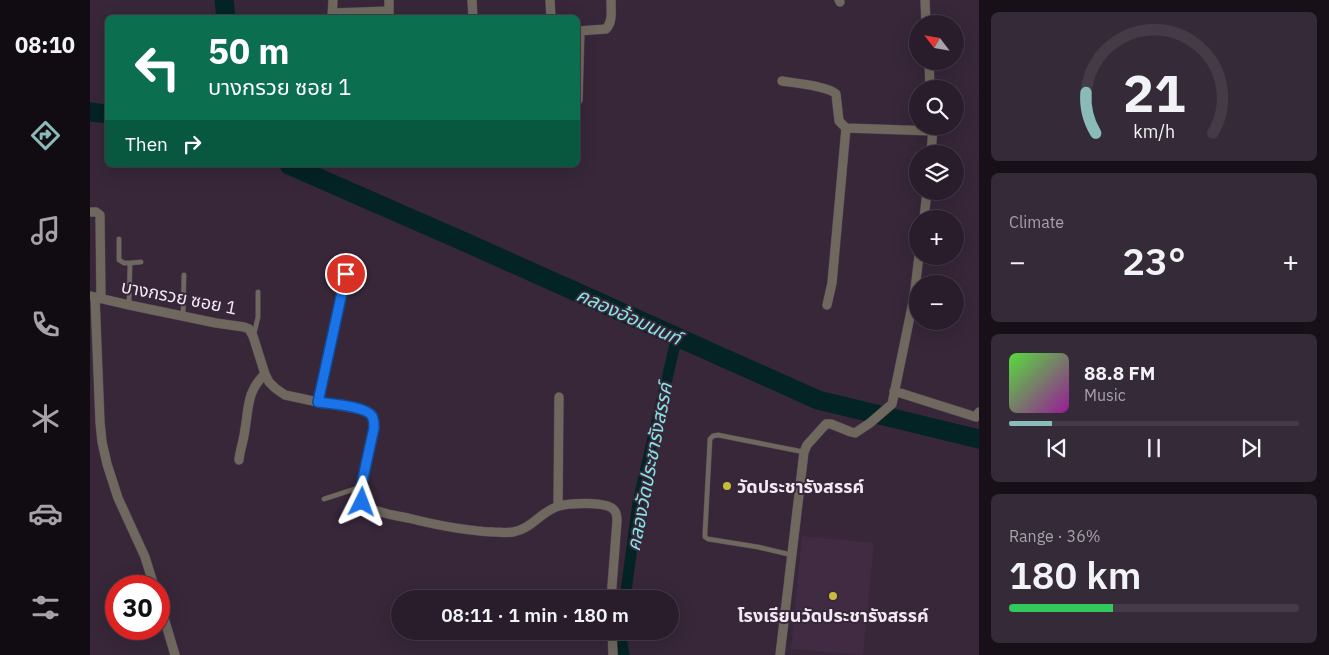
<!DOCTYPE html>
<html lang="en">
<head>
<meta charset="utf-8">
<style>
  :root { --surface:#291d2b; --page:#352a37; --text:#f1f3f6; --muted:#a5a2a9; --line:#453b47; --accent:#8bbbb9 }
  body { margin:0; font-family:"IBM Plex Sans","Noto Sans Thai",sans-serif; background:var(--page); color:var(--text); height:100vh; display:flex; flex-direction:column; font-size:19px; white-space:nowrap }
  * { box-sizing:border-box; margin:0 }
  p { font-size:16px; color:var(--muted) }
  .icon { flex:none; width:28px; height:28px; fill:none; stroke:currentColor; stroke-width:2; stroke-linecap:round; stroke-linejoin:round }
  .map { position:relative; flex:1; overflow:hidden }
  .panel { display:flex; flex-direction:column; gap:12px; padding:12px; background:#171018; width:350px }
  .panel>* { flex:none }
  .guide { position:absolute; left:15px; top:15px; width:475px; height:152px; border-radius:8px; box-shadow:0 5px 20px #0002,0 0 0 1px var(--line); background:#0b6e4f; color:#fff; overflow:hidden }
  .needle { width:32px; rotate:301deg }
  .tools { position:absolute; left:819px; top:15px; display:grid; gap:10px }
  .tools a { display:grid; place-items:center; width:55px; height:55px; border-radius:50%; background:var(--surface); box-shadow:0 5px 20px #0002,0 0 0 1px var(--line); font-size:25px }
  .speed { position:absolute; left:15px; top:575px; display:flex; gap:10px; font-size:25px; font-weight:700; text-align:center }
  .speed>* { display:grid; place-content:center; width:65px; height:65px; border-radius:50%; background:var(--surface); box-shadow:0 5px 20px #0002,0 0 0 1px var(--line); line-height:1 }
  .speed .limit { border:8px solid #d22; background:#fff; color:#111 }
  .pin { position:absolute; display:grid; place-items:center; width:42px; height:42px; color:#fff; margin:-21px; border:2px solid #fff; border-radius:50%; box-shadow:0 1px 5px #0007 }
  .me { position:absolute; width:55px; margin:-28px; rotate:3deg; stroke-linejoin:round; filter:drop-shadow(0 0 4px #0008) }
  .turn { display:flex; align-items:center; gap:18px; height:105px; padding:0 20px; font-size:22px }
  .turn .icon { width:65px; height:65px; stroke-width:2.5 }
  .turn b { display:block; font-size:35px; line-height:42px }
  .then { display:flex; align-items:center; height:48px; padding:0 20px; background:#0003; gap:10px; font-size:19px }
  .big { font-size:38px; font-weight:600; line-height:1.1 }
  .panel .widget { flex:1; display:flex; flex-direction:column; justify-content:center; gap:8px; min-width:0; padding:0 18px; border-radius:8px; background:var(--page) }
  .panel .dial { align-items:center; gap:0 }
  .dial svg { height:130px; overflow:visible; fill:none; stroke:var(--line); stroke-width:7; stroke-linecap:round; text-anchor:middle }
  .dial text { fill:var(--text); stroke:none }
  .song { display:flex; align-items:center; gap:15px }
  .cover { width:60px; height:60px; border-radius:8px; background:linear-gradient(135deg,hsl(110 70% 55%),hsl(300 70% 35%)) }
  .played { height:5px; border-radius:2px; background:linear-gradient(90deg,var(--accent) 15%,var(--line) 15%) }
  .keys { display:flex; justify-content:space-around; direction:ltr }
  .heat { display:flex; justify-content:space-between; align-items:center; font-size:28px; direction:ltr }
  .charge { height:8px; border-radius:4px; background:linear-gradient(90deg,#34c759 36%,var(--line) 0) }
  .trip { position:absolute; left:301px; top:590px; width:288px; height:50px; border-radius:25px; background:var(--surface); box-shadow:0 5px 20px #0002,0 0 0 1px var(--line); font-weight:600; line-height:50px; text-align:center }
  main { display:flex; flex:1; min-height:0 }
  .menu { display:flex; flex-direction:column; width:90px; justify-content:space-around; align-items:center; background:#100c11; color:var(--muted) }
  .menu .icon { width:35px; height:35px }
  .menu .active { color:var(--accent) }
  .menu b { font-size:22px; color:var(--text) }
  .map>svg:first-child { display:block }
  .built { fill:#402b43 }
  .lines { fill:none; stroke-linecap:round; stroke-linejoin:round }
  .canal { stroke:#042324; stroke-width:11 }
  .river { stroke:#042324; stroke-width:19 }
  .service-casing { stroke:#514253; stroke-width:5.5 }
  .minor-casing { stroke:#514253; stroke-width:10 }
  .service { stroke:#6f685e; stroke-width:4.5 }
  .minor { stroke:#6f685e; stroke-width:9 }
  .route-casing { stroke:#114b97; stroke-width:12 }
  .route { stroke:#1a73e8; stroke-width:9 }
  .poi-dot { fill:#c8bb3b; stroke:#372739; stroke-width:2 }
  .labels { text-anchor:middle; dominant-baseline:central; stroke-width:4; stroke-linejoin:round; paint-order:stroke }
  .street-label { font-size:18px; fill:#f3e8f4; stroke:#372739 }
  .poi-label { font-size:18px; font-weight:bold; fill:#f3e8f4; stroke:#372739; text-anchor:start }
  .water-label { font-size:19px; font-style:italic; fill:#87e5e6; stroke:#372739 }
</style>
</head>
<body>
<main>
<nav class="menu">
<b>08:10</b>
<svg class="icon active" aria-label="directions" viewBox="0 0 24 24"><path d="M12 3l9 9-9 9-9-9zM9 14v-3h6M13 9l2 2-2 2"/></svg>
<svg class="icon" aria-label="music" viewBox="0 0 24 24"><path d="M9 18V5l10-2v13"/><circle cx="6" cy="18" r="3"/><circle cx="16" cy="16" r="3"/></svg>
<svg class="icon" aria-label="phone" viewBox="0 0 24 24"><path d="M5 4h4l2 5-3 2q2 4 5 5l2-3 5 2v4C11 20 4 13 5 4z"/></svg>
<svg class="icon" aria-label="climate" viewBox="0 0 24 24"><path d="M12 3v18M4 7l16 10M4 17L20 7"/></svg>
<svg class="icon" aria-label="car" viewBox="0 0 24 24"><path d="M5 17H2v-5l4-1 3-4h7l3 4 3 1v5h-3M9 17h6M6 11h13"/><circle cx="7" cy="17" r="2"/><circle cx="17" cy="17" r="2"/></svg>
<svg class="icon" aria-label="filters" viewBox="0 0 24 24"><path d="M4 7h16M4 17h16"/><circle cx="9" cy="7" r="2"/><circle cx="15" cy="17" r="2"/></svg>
</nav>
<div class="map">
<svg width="889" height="655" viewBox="0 0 889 655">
  <rect width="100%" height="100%" fill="#372739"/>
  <!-- built -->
  <path class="built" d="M712,536l72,7 -11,112 -72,-6z"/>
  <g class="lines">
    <!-- canal -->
    <path class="canal" d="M535,599l13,-97 39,-166
      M530,631l4,24"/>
    <!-- river -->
    <path class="river" d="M134,0l2,18
      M0,112l18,2
      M199,165l178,78 351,157 161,39"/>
    <!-- service casing -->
    <g class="service-casing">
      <path id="service" d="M29,239v21l5,3h6
        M39,305l1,-42 11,-1
        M93,315l1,-40
        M164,334l4,-17v-25
        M234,499l37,-12
        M702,555l-34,-8 -50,-8 -3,-2v-4l5,-94 3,-3 5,-1 86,17"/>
    </g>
    <!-- minor casing -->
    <g class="minor-casing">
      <path id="minor" d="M382,0l1,18
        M460,0l1,18
        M749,0l1,2
        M835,0l1,24
        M243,13l56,-2
        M242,17l1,-17
        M299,18v-18
        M488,31l28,-2c7,-7 5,-19 5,-29
        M839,61l1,28
        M692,81c13,2 46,5 54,13l3,27 7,7 87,3
        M488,100l2,-69
        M841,154l2,-27
        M0,212h6l4,3 1,83
        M834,219l3,-28
        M0,296l39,9 87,18 28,4 5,2 4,7 12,38 4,8 6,6 10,7 33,7 46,8 7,4 3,6v7l-13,60 1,15c4,3 7,7 12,8 11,4 23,6 34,8 28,7 57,13 86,14 6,0 13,1 19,0 19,-3 28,-21 46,-26 10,-3 48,-5 55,4 3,3 3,7 3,11l-6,78
        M5,297l5,125 2,20 5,22 11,34 27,59 9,29
        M737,305l5,-22 14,-155
        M804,391l82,26 3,-5
        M228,402l28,-128
        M149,460c1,-11 5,-20 6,-31 4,-23 2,-38 20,-55
        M468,506l1,-109
        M69,601l16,54
        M522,631l1,24
        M690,655l24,-203 3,-7 19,-21h5l20,8 4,1 15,-10 22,-19 22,-107 5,-41"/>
    </g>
    <!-- service -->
    <use href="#service" class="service"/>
    <!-- minor -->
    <use href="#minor" class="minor"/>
  </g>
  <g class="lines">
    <!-- route casing -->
    <g class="route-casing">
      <path id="route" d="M256,274l-28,128c13,2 47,4 54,14 2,4 2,7 2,12l-13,59 1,15"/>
    </g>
    <!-- route -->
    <use href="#route" class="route"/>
  </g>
  <!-- markers -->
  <g class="poi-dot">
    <circle cx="637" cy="486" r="5"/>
    <circle cx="743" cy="596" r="5"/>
  </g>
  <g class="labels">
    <!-- street labels -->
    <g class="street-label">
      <text transform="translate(89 297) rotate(11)">บางกรวย ซอย 1</text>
    </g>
    <!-- poi labels -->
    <g class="poi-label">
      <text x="647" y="486">วัดประชารังสรรค์</text>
      <text x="743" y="615" text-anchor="middle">โรงเรียนวัดประชารังสรรค์</text>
    </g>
    <!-- water labels -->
    <g class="water-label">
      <text transform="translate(539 316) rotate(24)">คลองอ้อมนนท์</text>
      <text transform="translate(559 467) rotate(-79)">คลองวัดประชารังสรรค์</text>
    </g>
  </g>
</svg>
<div class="tools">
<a><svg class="needle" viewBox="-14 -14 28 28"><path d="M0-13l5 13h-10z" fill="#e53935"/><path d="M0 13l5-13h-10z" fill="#a5a2a9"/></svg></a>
<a><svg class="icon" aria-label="search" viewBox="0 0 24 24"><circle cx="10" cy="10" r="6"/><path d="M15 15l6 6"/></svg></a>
<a><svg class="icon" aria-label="layers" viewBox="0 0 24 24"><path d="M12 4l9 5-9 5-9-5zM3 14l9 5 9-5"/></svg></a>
<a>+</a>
<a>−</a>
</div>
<div class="speed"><div class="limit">30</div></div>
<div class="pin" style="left:256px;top:274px;background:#d93025"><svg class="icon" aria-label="arrive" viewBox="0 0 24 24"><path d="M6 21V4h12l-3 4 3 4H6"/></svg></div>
<svg class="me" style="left:272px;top:502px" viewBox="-20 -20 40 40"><path d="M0-17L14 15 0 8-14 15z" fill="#1a73e8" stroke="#fff" stroke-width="4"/></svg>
<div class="trip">08:11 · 1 min · 180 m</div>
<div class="guide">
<div class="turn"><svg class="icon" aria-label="left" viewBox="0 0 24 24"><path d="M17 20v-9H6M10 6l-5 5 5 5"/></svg><div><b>50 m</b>บางกรวย ซอย 1</div></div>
<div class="then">Then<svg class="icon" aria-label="right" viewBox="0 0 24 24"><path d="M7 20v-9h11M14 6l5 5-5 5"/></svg></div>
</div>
</div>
<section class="panel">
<div class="widget dial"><svg viewBox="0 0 100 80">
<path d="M14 69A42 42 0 1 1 86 69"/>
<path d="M14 69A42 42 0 0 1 8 44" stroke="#8bbbb9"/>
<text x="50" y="56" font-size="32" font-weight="700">21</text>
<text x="50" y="72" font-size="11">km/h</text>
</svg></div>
<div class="widget"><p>Climate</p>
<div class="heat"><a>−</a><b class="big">23°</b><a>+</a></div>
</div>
<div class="widget">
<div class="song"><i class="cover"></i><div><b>88.8 FM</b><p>Music</p></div></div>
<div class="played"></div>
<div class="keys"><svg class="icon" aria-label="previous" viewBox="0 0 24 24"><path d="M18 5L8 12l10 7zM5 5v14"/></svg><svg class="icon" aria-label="pause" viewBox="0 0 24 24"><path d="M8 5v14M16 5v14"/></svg><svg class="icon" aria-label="next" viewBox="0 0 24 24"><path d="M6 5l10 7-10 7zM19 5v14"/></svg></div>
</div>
<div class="widget"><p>Range · 36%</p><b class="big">180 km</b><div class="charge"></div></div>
</section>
</main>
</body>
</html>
